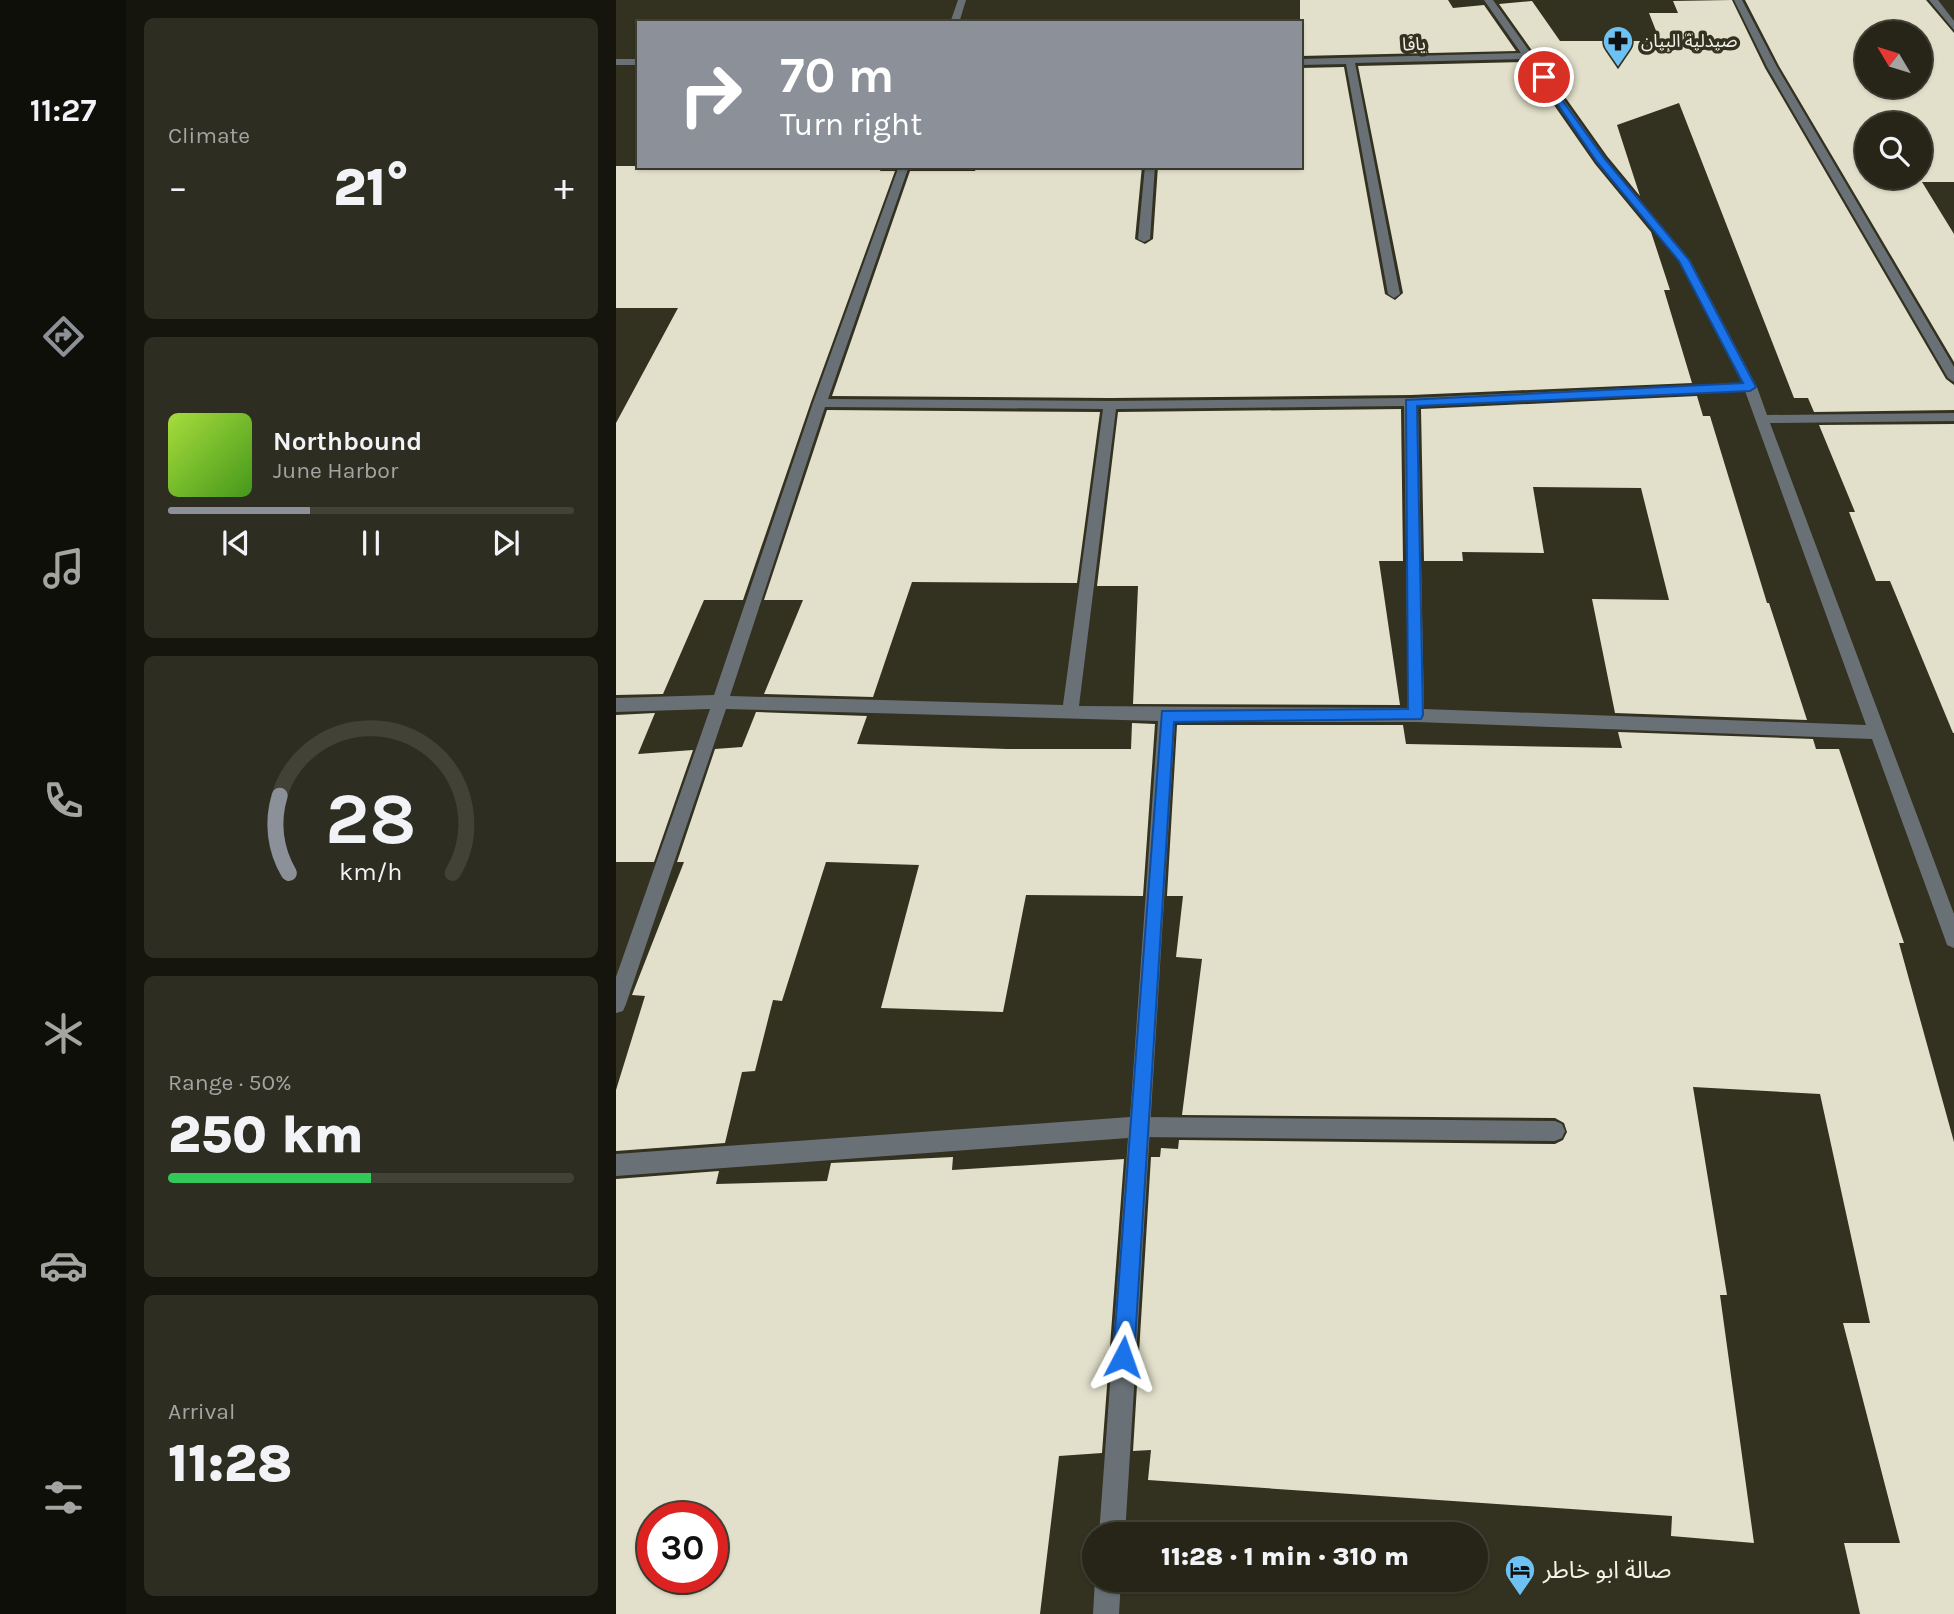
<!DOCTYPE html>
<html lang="en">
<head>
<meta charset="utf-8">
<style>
  :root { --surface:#262518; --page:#2e2d21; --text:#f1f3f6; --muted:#a4a5a2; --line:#424237; --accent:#8c9099 }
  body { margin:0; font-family:Karla,"Noto Sans Arabic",sans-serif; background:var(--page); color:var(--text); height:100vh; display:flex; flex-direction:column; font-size:26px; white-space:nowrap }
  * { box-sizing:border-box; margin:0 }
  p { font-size:23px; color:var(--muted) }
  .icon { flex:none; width:38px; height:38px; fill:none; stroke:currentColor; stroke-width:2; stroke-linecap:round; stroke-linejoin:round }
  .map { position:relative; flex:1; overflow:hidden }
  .sheet { display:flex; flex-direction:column; gap:18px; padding:18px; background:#15140d; width:490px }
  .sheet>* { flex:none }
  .hud { position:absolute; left:21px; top:21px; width:665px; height:147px; border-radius:0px; box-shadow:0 2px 5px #0004,0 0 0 2px var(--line); background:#8c9099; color:#fff; overflow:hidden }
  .needle { width:46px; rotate:308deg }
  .fabs { position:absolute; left:1239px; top:21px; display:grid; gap:14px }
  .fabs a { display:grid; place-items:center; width:77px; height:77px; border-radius:50%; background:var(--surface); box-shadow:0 2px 5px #0004,0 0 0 2px var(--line); font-size:35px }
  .speed { position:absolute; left:21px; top:1502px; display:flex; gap:14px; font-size:35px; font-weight:700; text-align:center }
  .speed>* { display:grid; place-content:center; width:91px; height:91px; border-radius:50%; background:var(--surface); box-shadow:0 2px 5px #0004,0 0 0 2px var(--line); line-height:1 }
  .speed .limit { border:10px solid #d22; background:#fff; color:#111 }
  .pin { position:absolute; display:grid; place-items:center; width:60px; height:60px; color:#fff; margin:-30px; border:4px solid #fff; border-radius:50%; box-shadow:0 2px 7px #0007 }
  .me { position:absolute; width:77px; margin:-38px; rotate:4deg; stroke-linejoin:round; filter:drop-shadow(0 0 5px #0008) }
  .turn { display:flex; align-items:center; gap:24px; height:147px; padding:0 28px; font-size:32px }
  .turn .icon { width:91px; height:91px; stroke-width:2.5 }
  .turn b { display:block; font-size:49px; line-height:60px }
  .big { font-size:52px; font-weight:800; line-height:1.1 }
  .sheet .card { flex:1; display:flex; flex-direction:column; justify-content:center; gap:10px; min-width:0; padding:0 24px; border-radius:10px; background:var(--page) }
  .sheet .dial { align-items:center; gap:0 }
  .dial svg { height:182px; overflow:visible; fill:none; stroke:var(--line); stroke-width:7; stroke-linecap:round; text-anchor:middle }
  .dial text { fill:var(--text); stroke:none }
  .song { display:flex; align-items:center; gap:21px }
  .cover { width:84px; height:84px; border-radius:10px; background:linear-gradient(135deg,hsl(80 70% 55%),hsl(100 70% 35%)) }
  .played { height:7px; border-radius:4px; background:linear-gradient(90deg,var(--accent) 35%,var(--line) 35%) }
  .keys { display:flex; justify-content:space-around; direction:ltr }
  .heat { display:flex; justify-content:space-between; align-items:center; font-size:38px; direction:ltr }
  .charge { height:10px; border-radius:5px; background:linear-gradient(90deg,#34c759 50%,var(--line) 0) }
  .trip { position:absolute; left:466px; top:1522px; width:406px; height:70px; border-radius:35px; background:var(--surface); box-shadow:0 2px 5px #0004,0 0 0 2px var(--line); font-weight:800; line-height:70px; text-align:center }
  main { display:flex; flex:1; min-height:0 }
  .tab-bar { display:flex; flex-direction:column; width:126px; justify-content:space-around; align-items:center; background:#0f0f0a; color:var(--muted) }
  .tab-bar .icon { width:49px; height:49px }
  .tab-bar .on { color:var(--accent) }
  .tab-bar b { font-size:32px; color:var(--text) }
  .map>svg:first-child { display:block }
  .building { fill:#e2e0ca; fill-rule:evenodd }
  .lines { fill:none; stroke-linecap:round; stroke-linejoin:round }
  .service { fill:#697176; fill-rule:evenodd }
  .minor { fill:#697176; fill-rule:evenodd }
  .route { fill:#1a73e8; stroke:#114b97; stroke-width:2 }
  .labels { text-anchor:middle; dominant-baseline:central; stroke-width:7; stroke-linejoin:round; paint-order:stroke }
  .far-poi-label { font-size:18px; fill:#f3f2e7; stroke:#333120; text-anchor:start }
  .far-street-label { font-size:18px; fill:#f3f2e7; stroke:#333120 }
  .near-poi-label { font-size:24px; fill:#f3f2e7; stroke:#333120; text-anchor:start }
</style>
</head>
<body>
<main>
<nav class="tab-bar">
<b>11:27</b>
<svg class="icon on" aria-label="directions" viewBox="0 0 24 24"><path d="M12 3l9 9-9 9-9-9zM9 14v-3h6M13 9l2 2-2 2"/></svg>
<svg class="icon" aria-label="music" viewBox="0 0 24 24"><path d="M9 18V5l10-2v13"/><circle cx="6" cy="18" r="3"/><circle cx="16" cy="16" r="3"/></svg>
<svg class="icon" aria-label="phone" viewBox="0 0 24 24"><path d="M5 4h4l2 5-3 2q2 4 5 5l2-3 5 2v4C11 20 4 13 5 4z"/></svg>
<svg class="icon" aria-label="climate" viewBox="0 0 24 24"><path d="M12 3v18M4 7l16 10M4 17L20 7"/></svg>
<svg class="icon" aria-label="car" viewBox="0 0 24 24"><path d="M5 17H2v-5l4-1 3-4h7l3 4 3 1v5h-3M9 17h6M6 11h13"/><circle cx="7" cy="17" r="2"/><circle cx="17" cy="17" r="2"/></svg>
<svg class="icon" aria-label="filters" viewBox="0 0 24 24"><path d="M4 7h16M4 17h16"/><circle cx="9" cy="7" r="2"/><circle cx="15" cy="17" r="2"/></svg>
</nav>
<section class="sheet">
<div class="card"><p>Climate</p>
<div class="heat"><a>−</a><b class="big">21°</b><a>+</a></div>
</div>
<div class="card">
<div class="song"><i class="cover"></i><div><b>Northbound</b><p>June Harbor</p></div></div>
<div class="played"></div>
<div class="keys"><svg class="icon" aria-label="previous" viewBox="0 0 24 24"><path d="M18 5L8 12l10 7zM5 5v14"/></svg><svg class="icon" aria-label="pause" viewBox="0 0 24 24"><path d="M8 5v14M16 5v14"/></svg><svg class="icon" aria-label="next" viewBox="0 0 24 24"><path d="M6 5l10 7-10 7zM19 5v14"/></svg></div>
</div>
<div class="card dial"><svg viewBox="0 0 100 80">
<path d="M14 69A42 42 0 1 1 86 69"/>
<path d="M14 69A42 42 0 0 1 10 35" stroke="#8c9099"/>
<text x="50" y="56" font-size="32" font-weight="700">28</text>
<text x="50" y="72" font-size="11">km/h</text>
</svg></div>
<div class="card"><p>Range · 50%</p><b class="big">250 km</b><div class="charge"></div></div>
<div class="card"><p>Arrival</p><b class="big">11:28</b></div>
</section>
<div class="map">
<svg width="1338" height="1614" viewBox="0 0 1338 1614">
  <rect width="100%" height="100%" fill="#333120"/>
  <!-- building -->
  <path class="building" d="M684,0h148l5,8 31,-3 32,46 -216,5z
    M1116,0l33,68 181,311 8,6v25l-140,2 -6,-14h-14l-115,-295 -62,22 23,71 -33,-40 -108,-152 33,-3 28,40h100l-11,-28h29l-5,-12z
    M1129,0h181l28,33v149h-32l32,52v128l-175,-296zM1251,33h53v53h-53zM1251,124h53v53h-53z
    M908,62l71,102 56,68 19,58h-6l28,93 -281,12 -301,3 -278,-2 78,-225h65l2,-5h165l-7,73 10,5 8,-5 5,-73h142v-98l44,-1 41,227 10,6 8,-7 -45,-227z
    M0,166h266l-2,5h15l-84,231 -68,198h-39l-41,94 -47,1v-272l62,-115h-62z
    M1081,396l6,20h7l57,187h2l38,117 -192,-7 -23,-114 77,1 -28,-112 -108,-1 11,66 -82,-1 1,9h-39l-3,-152z
    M785,409l2,152h-24l21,144 -267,-1 5,-118h-41l21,-174z
    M211,410l273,2 -23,171 -165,-1 -39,115 -109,-3 39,-94h-39z
    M1338,424v309h-1l-63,-152h-14l-27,-69h6l-36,-87z
    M140,712l111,4 -10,28 150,5h124l1,-26 23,1 -12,172 -117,-1 -23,117 -122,-4 38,-143 -93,-3 -44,139 -9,-1 -18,71 -13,1 -17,71 -109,8v-61l29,-94 -13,-1 52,-133h-7l38,-113 27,-2z
    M39,713l-17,41 55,-4 -39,112h-38v-147z
    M561,725h226l3,19 216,4 -4,-16 195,7 3,10h23l65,194h-5l55,199v472h-94l-16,-71h56l-57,-220h27l-50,-229 -127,-7 34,208h-7l34,248 -83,-7 1,-20 -524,-36 3,-30 -18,1 18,-294h9l1,-9 17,1 1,-9 376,4 8,-4 4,-8 -3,-9 -9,-5 -373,-3 20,-156 -26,-2 7,-61h-16z
    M337,1157l-1,13 172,-11 -22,294 -43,3 -19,158h-424v-435l103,-8 -3,13 111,-3 4,-18zM37,1517h59v60h-59z"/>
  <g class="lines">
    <!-- service -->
    <path class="service" d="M523,1117l416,4 7,3 3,7 -3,7 -7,3 -416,-4 -7,-3 -3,-7 3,-7z"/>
    <!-- minor -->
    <path class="minor" d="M342,0h8l-7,23h-9z
      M868,0h9l112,158 85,102 67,127 10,28 187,-2v8l-184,2 184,491v34l-7,-3 -2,-6 -73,-200 -456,-17h-241l-50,813h-26l29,-397 -512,38v-22l514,-37 28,-396 -432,-12 -100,295 -3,7 -7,2v-36l94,-268 -94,3v-14l98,-3 99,-292 86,-237h10l-81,233 282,2 301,-3 331,-15 -63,-122 -82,-99 -72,-103 -170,4 45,231 -6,4 -6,-4 -42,-230 -46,1v-6l221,-6zM1129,391l121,334 -442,-16 -6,-303zM788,406l4,302 -329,-2 37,-297zM209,407l278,2 -40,296 -333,-9z
      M1118,0h8l35,67 177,300v15l-6,-4 -181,-311z
      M1313,0h9l16,21v9z
      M0,59h23v6h-23z
      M529,166h10l-5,73 -6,3 -6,-3z
      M479,1580h26l-2,34h-26z"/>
  </g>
  <!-- route -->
  <path class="route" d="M928,75l60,83 85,102 67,127 -6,4 -333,15 6,309 -2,4 -247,3 -40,635 -3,8 -8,3 -7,-3 -3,-8 49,-646 246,-2 -2,-309 337,-17 -64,-122 -82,-99 -58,-85z"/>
  <!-- icons -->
  <defs>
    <g id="pharmacy-pin" transform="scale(1.575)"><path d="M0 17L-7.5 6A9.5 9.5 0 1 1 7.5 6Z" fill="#6dc2f3" stroke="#333120"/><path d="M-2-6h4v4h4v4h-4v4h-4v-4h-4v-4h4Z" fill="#111"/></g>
    <g id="hotel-pin" transform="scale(1.575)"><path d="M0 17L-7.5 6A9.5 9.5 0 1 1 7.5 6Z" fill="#6dc2f3" stroke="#333120"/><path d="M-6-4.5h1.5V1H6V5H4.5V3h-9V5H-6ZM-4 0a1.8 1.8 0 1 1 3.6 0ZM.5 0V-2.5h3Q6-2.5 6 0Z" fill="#111"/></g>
  </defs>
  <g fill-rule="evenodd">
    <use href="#pharmacy-pin" x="1002" y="41"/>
    <use href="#hotel-pin" x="904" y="1570"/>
  </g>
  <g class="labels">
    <!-- far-poi labels -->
    <g class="far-poi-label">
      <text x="1025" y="41">صيدلية البيان</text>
    </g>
    <!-- far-street labels -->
    <g class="far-street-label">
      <text transform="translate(798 44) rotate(-2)">يافا</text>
    </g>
    <!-- near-poi labels -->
    <g class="near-poi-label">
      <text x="927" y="1570">صالة ابو خاطر</text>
    </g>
  </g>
</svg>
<div class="fabs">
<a><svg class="needle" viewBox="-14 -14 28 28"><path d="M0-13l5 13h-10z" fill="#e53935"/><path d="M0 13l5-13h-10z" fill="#a4a5a2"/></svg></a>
<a><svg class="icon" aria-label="search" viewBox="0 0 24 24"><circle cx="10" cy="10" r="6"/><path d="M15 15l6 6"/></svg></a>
</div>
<div class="speed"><div class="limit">30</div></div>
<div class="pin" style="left:928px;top:77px;background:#d93025"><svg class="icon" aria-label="arrive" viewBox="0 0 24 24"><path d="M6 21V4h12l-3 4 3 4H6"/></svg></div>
<svg class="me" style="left:507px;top:1357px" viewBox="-20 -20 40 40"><path d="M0-17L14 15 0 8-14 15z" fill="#1a73e8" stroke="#fff" stroke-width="4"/></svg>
<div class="trip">11:28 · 1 min · 310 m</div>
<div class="hud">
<div class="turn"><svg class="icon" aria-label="right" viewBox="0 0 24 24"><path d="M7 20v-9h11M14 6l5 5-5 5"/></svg><div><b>70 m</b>Turn right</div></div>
</div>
</div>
</main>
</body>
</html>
